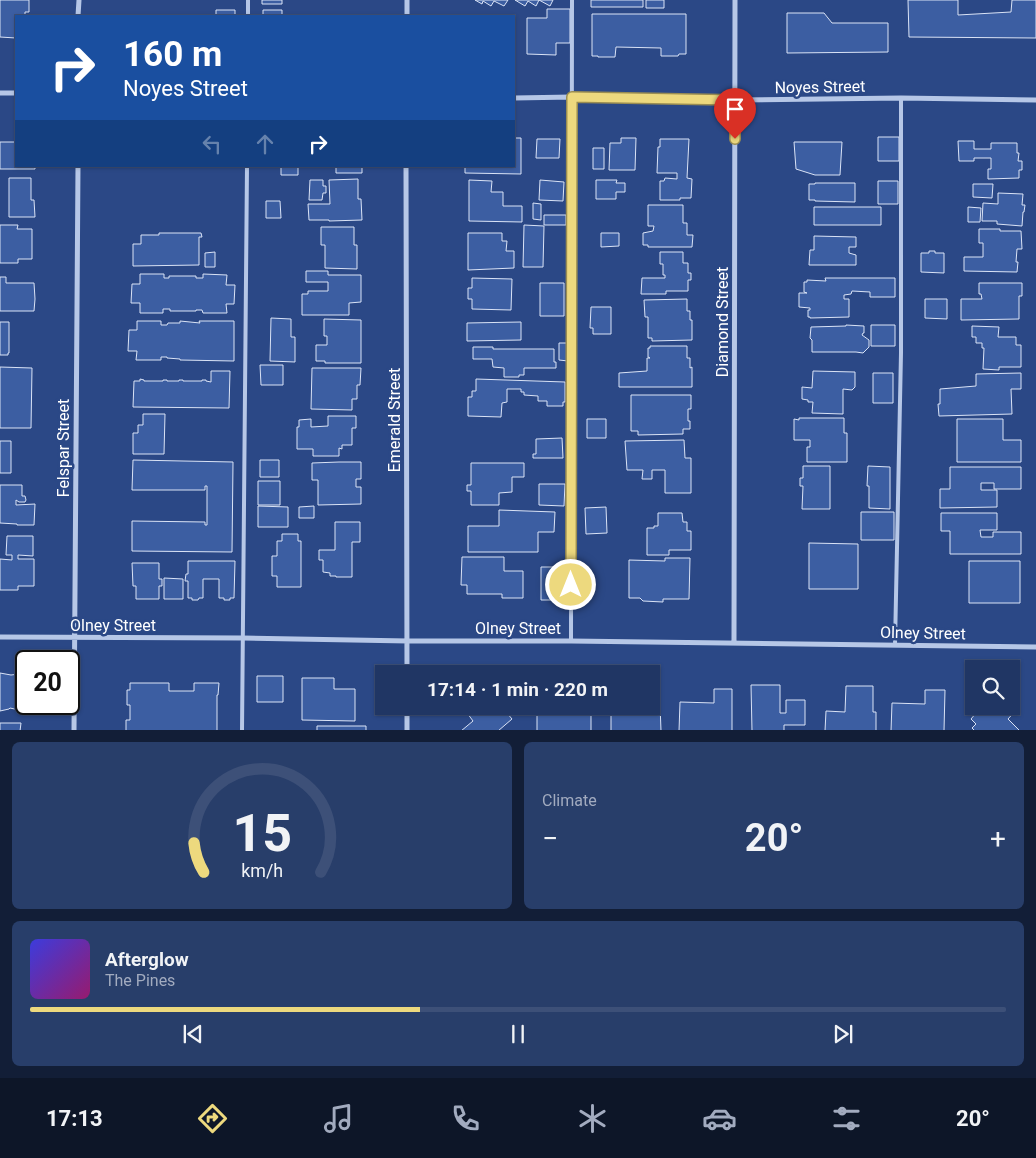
<!DOCTYPE html>
<html lang="en">
<head>
<meta charset="utf-8">
<style>
  :root { --surface:#203664; --page:#283e6a; --text:#f1f3f6; --muted:#a2abbf; --line:#3d5078; --accent:#edd97e }
  body { margin:0; font-family:Roboto,sans-serif; background:var(--page); color:var(--text); height:100vh; display:flex; flex-direction:column; font-size:19px; white-space:nowrap }
  * { box-sizing:border-box; margin:0 }
  p { font-size:16px; color:var(--muted) }
  .icon { flex:none; width:28px; height:28px; fill:none; stroke:currentColor; stroke-width:2; stroke-linecap:round; stroke-linejoin:round }
  .map { position:relative; height:730px; overflow:hidden }
  .sheet { display:flex; flex-direction:column; gap:12px; padding:12px; background:#121e37; flex:1 }
  .sheet>* { flex:none }
  .guide { position:absolute; left:15px; top:15px; width:500px; height:152px; border-radius:0px; box-shadow:0 1px 4px #0004,0 0 0 1px var(--line); background:#1a4fa0; color:#fff; overflow:hidden }
  .tools { position:absolute; left:965px; top:660px; display:grid; gap:10px }
  .tools a { display:grid; place-items:center; width:55px; height:55px; border-radius:0px; background:var(--surface); box-shadow:0 1px 4px #0004,0 0 0 1px var(--line); font-size:25px }
  .speed { position:absolute; left:15px; top:650px; display:flex; gap:10px; font-size:25px; font-weight:700; text-align:center }
  .speed>* { display:grid; place-content:center; width:65px; height:65px; border-radius:50%; background:var(--surface); box-shadow:0 1px 4px #0004,0 0 0 1px var(--line); line-height:1 }
  .speed .limit { border:2px solid #111; border-radius:8px; background:#fff; color:#111 }
  .pin { position:absolute; display:grid; place-items:center; width:42px; height:42px; color:#fff; margin:-51px -21px; border-radius:50% 50% 50% 0; rotate:-45deg; box-shadow:0 0 5px #0007 }
  .pin .icon { rotate:45deg }
  .me { position:absolute; width:55px; margin:-28px; rotate:0deg; stroke-linejoin:round; filter:drop-shadow(0 0 4px #0008) }
  .turn { display:flex; align-items:center; gap:18px; height:105px; padding:0 25px; font-size:22px }
  .turn .icon { width:65px; height:65px; stroke-width:2.5 }
  .turn b { display:block; font-size:35px; line-height:42px }
  .lanes { display:flex; align-items:center; height:48px; padding:0 25px; background:#0003; justify-content:center; gap:25px; direction:ltr }
  .lanes .off { opacity:.35 }
  .big { font-size:38px; font-weight:700; line-height:1.1 }
  .sheet .tile { flex:1; display:flex; flex-direction:column; justify-content:center; gap:8px; min-width:0; padding:0 18px; border-radius:8px; background:var(--page) }
  .sheet .dial { align-items:center; gap:0 }
  .dial svg { height:130px; overflow:visible; fill:none; stroke:var(--line); stroke-width:7; stroke-linecap:round; text-anchor:middle }
  .dial text { fill:var(--text); stroke:none }
  .song { display:flex; align-items:center; gap:15px }
  .cover { width:60px; height:60px; border-radius:8px; background:linear-gradient(135deg,hsl(240 70% 55%),hsl(320 70% 35%)) }
  .played { height:5px; border-radius:2px; background:linear-gradient(90deg,var(--accent) 40%,var(--line) 40%) }
  .keys { display:flex; justify-content:space-around; direction:ltr }
  .heat { display:flex; justify-content:space-between; align-items:center; font-size:28px; direction:ltr }
  .sheet .tiles { flex:1; display:grid; gap:12px; grid-template-columns:1fr 1fr }
  .tile:last-child { grid-column:span 2 }
  .trip { position:absolute; left:375px; top:665px; width:285px; height:50px; border-radius:0px; background:var(--surface); box-shadow:0 1px 4px #0004,0 0 0 1px var(--line); font-weight:700; line-height:50px; text-align:center }
  .menu { display:flex; height:80px; justify-content:space-around; align-items:center; background:#0d1628; color:var(--muted) }
  .menu .icon { width:35px; height:35px }
  .menu .active { color:var(--accent) }
  .menu b { font-size:22px; color:var(--text) }
  .map>svg:first-child { display:block }
  .building { fill:#3c5ea2; stroke:#dae3f6 }
  .lines { fill:none; stroke-linecap:round; stroke-linejoin:round }
  .lane { stroke:#b6c7e7; stroke-width:4 }
  .street { stroke:#b6c7e7; stroke-width:5 }
  .route-casing { stroke:#9a8d52; stroke-width:12 }
  .route { stroke:#edd97e; stroke-width:9 }
  .labels { text-anchor:middle; dominant-baseline:central; stroke-width:5; stroke-linejoin:round; paint-order:stroke }
  .street-label { font-size:16px; fill:#fff; stroke:#2b4886 }
</style>
</head>
<body>
<div class="map">
<svg width="1036" height="731" viewBox="0 0 1036 731">
  <rect width="100%" height="100%" fill="#2b4886"/>
  <!-- building -->
  <path class="building" d="M0,0h29v12h-4v3h8v1h-17v22l-16,-1z
    M262,0h20v4h-20z
    M475,0h33l-4,6 -10,-5 -3,5 -8,-5 -1,3z
    M515,0h38l-3,6 -11,-6 -3,6 -8,-5 -3,5z
    M591,0h52v7h-52z
    M646,0h18v8h-18z
    M908,0h50v15l53,-3 1,-12h24v38l-127,-1z
    M547,9h23v34h-14v12l-29,-1v-36h20z
    M216,10h19v6h-19z
    M263,10h19v6h-19z
    M787,13h37l8,10h56v29l-101,1z
    M592,14h94v40h-7l-1,2h-17v-8l-45,-1 -1,10h-17v-1h-6z
    M878,137h21v24h-21z
    M514,138h7v36l-56,-1v-7h49z
    M621,138h15l-1,32h-26l1,-27h11z
    M537,139h23l-1,19h-23z
    M660,139h29l-2,39 5,1 -1,19h-11v2h-20v-19h4l1,-3 12,1v-6h-20l1,-26h2z
    M958,141h16v8h17v-6h26v10h2l-1,8h4v9h-3v8l-31,1v-10h3v-11h-17v3h-15z
    M0,142h16v24h19v3h-35z
    M794,142h48l-2,33h-25l-19,-6z
    M593,148h11v21h-11z
    M281,166h17v9h-17z
    M336,166h26v7h-26z
    M9,178h22v22h3l1,17h-26z
    M358,179v20h3l1,21 -33,1v-1h-20l-1,-16h22l-1,-24z
    M310,180h13v6h3v7h-3l-1,7h-13z
    M469,180l23,1 -1,11h12v14h19v16l-53,-1z
    M540,180l24,2 -1,19 -24,-1z
    M596,180h21l-1,3h9v9h-9v7h-20z
    M878,181h20v23h-20z
    M815,183h40v19l-40,-1v-1h-6v-16h6z
    M973,184h20l-1,14 -19,-1z
    M998,193l25,1 -1,11h3l-1,7h-1l-1,14 -25,-2v-3h-15l1,-18 15,1z
    M266,201h14l1,17h-15z
    M533,203l8,1v16l-8,-1z
    M648,205h35v18h4v12h6l-1,12h-44v-2h-5v-12l10,-2 1,-5h-6z
    M814,207h67v18h-67z
    M968,207l13,1 -1,14h-12z
    M544,215h22v10h-22z
    M0,225h18l-1,4h15v30h-14v4h-18z
    M524,225l20,1 -1,41h-20z
    M321,227h33v18h3v24l-32,-1v-23h-4z
    M979,229h21v2h21l1,18h-5l-1,13h2l-1,10 -53,-1v-14h19v-14h-4z
    M159,233h42l1,4h-3v28l-66,1v-22h8v-9h18z
    M468,233h34v8h5l-1,10h8v17l-46,2z
    M601,233h18v13l-18,1z
    M814,236l42,1v10h-7v6l7,2v10h-47l1,-15h4z
    M929,251h6v2h9v20l-23,-1v-19h8z
    M215,252v15h-10v-14z
    M660,252h23v11h5v10h3v7h-3v11h-22v3h-25l1,-16h23v-3h-2v-11h-3z
    M306,271h22v4h33v27l-12,1v12h-47v-21h6v-3h20v-9h-22z
    M140,274h24v4h5v-2h27v2h7v-4l24,1 -1,10h9l-1,19h-8l1,9h-24l-1,-3h-6v1h-26v-2h-7v4h-23v-10h-9l1,-19h8z
    M0,277h6v6h28l1,16 -1,12h-34z
    M472,278l40,1 -1,31 -39,-1v-10h-4v-11h4z
    M825,278h70v19h-25v-5l-18,-1 -1,3 -7,1v4h5v18l-39,1v-1h-2v-7h2v-2l-11,-1v-14h8l-3,-1v-10h3v-2l19,1z
    M540,283h24v33h-24z
    M979,283h43v13h-3v23l-58,1v-21h21l-1,-5h-2z
    M687,299v12h3v9h2v20l-40,1v-3h-4v-21h-3l-1,-17z
    M925,299h22v20l-22,-1z
    M591,307h20v27h-18v-6h-3z
    M271,318l20,1v18h4v25l-25,-1z
    M324,319l37,1v43h-36v-2h-9v-16h11v-9h-3z
    M137,321h24v4h6l1,-2h12v-2l20,2 -1,-2h35v40l-54,-1v-1l-13,-1v-1h-6v3h-25l1,-9h-9l1,-21h8z
    M0,322h9v31h-1v2h-8z
    M521,322v18l-54,1v-18z
    M846,325l18,1v7h-1l-1,2 7,5v7l-6,6 -7,-1h-44v-12l-2,-2 1,-11 35,-1z
    M871,325h24v21h-24z
    M972,326l27,1 -1,10h18v8h5v22h-22v3l-16,-1 1,-21h-2v-5h-6v-6h-4z
    M559,343h9v18l-9,-1z
    M650,346h37v12h3v10l2,-1v20h-73v-14l28,-2v-13h3l-2,-1v-9h2z
    M473,347h20v2h61v13h2v6h-32v7h-5v2h-15v-9l-11,-1 -1,-8h-19z
    M260,365h23v20h-22z
    M0,367l32,1 -1,60h-31z
    M312,368h49l-1,17h-3v14h-5v11l-41,-1z
    M211,371h19l-1,37 -96,-1 1,-26h6v-2l4,1v1h19v-1h4v1h12v-1h4v1h19v-1h4v1l5,1z
    M813,371l42,1v15l-3,3 -9,-1v25l-31,-1 1,-11h-5v-2l-6,-1v-12l10,1z
    M873,373h20v30h-20z
    M1021,373v16h-10l1,25 -73,2 -1,-12h2v-15l36,-3v-12z
    M476,379l89,3v20h-2v4h-16v-5h-9v-5l-14,-1v-3h-3v-3h-14v13l-5,1 -1,14 -33,-1v-19h4v-6h4z
    M631,395h60v14h-3v12h2v8h-7v5l-45,1v-4h-7z
    M143,414h22l-1,40h-31v-21h5v-8h5z
    M328,416h28v12h-4v17h-10v4l-3,-1v8h-26v-7h-16v-22h2v-7l12,-1v8l17,-1z
    M799,418h45v15h3v29h-40v-15h3v-7h-16v-21l5,1z
    M587,419h19v19h-19z
    M957,419h46v21h18v22h-64z
    M562,438l1,20h-30v-4h3v-15z
    M684,440l1,18h6v35h-26v-23h-13v9h-10l1,-9h-16l-2,-29z
    M0,441h11v32h-11z
    M133,460l100,2 -1,90 -100,-1v-30l73,1v3h2v-39h-2v4h-73z
    M260,460h19v17h-19z
    M339,462h22v17h-5v8h5v17l-43,1v-25h-6v-17z
    M471,463h53v14h-12v15l-13,1v12h-28v-14h-4v-6h4z
    M803,466h27v43h-28l1,-23h-3v-8h3z
    M868,466l22,1v42l-21,-1v-22h-2z
    M950,467h71v22h-27v-6h-13v7h16v17l-57,1v-19h10z
    M258,481h22v24h-22z
    M539,484h26l-1,22 -25,-1z
    M0,485h22v11h3l1,4 -1,2h-6l-3,-2v5l19,-1 -1,21h-17v-1l-17,-1z
    M258,506l30,1v20h-30z
    M314,506v12h-15v-11z
    M606,507l1,26 -21,1 -1,-26z
    M499,510l56,2 -1,20h-16v20h-70v-26h31z
    M861,512h33v28h-33z
    M658,513h24l1,9h4v9h4v19h-22v5h-22v-27h7v-2h4z
    M941,513h56v17h-17l1,7h12v-5h28v22h-71v-23h-9z
    M335,522h25v20h-8v35h-16v-1h-6v-3l-7,-1v-12h-4v-10h16z
    M282,534h16v7h3v46h-24v-11h-5v-20h5v-15h5z
    M7,536h26v20l-15,-1v4h16v27h-16v4h-18v-31l12,1v-5h-6z
    M809,543l49,1v45h-49z
    M462,557h42v14h19v27h-21v-4h-35v-9h-6z
    M665,558h25l-1,41h-26v3l-20,-1 -3,-3h-11v-38l36,1z
    M188,561h47l-1,37h-4v2h-6v-2h-5v-19h-16v19h-4l-1,2h-6v-2h-4v-17h-3l1,-7h2z
    M969,561h51v42h-51z
    M132,563h27v16h3v7h-3v13h-23v-13h-3z
    M541,567h20v33h-20z
    M164,578l19,1v20h-19z
    M0,673l11,2 8,-1 7,1v29h4v5l-11,1 -9,-2 -1,1 -9,2z
    M257,676h26v26h-26z
    M302,678h32v11h21v32l-53,-1z
    M130,683h39v8h25v-8h25l-1,12h-1v36h-91v-11h4v-15h-3v-15h3z
    M751,685h29v28h6v-13h19v25h-21v6h-32z
    M846,686h27v26h3v19h-51l1,-20 19,1z
    M714,689h18v42h-53l1,-29 34,1z
    M925,690h20l-1,41h-53l1,-28 33,1z
    M1011,693l7,6 -4,5 4,4 -10,11 12,12h-45l-3,-3 4,-4 -5,-5 11,-13h29z
    M651,704h9l1,27h-50v-20h-3v-5h43z
    M462,706h39l11,13 -14,12h-37l12,-10z
    M537,706h54v25h-54z
    M0,723h21l-1,8h-20z
    M317,726h49v5h-49z"/>
  <g class="lines">
    <!-- lane -->
    <path class="lane" d="M248,0v16
      M571,641l1,-641
      M895,645l6,-292v-255
      M242,731l5,-565"/>
    <!-- street -->
    <path class="street" d="M78,16l1,-16
      M407,16v-16
      M0,93h16
      M514,98l58,-1 163,3 166,-2 135,2
      M406,166l1,508
      M0,637l243,1 165,3h163l465,6
      M734,643l1,-643
      M74,731l4,-565
      M407,731v-25"/>
  </g>
  <g class="lines">
    <!-- route casing -->
    <g class="route-casing">
      <path id="route" d="M571,585l1,-488 163,3v39"/>
    </g>
    <!-- route -->
    <use href="#route" class="route"/>
  </g>
  <g class="labels">
    <!-- street labels -->
    <g class="street-label">
      <text transform="translate(820 87) rotate(-1)">Noyes Street</text>
      <text transform="translate(722 322) rotate(-90)">Diamond Street</text>
      <text transform="translate(394 420) rotate(-90)">Emerald Street</text>
      <text transform="translate(63 448) rotate(-90)">Felspar Street</text>
      <text x="113" y="625">Olney Street</text>
      <text x="518" y="628">Olney Street</text>
      <text transform="translate(923 633) rotate(1)">Olney Street</text>
    </g>
  </g>
</svg>
<div class="tools">
<a><svg class="icon" aria-label="search" viewBox="0 0 24 24"><circle cx="10" cy="10" r="6"/><path d="M15 15l6 6"/></svg></a>
</div>
<div class="speed"><div class="limit">20</div></div>
<div class="pin" style="left:735px;top:139px;background:#d93025"><svg class="icon" aria-label="arrive" viewBox="0 0 24 24"><path d="M6 21V4h12l-3 4 3 4H6"/></svg></div>
<svg class="me" style="left:571px;top:585px" viewBox="-20 -20 40 40"><circle r="17" fill="#edd97e" stroke="#fff" stroke-width="3"/><path d="M0-11L8 9 0 5-8 9z" fill="#fff"/></svg>
<div class="trip">17:14 · 1 min · 220 m</div>
<div class="guide">
<div class="turn"><svg class="icon" aria-label="right" viewBox="0 0 24 24"><path d="M7 20v-9h11M14 6l5 5-5 5"/></svg><div><b>160 m</b>Noyes Street</div></div>
<div class="lanes"><svg class="icon off" aria-label="left" viewBox="0 0 24 24"><path d="M17 20v-9H6M10 6l-5 5 5 5"/></svg><svg class="icon off" aria-label="ahead" viewBox="0 0 24 24"><path d="M12 20V5M6 11l6-6 6 6"/></svg><svg class="icon" aria-label="right" viewBox="0 0 24 24"><path d="M7 20v-9h11M14 6l5 5-5 5"/></svg></div>
</div>
</div>
<section class="sheet">
<div class="tiles">
<div class="tile dial"><svg viewBox="0 0 100 80">
<path d="M14 69A42 42 0 1 1 86 69"/>
<path d="M14 69A42 42 0 0 1 8 51" stroke="#edd97e"/>
<text x="50" y="56" font-size="32" font-weight="700">15</text>
<text x="50" y="72" font-size="11">km/h</text>
</svg></div>
<div class="tile"><p>Climate</p>
<div class="heat"><a>−</a><b class="big">20°</b><a>+</a></div>
</div>
<div class="tile">
<div class="song"><i class="cover"></i><div><b>Afterglow</b><p>The Pines</p></div></div>
<div class="played"></div>
<div class="keys"><svg class="icon" aria-label="previous" viewBox="0 0 24 24"><path d="M18 5L8 12l10 7zM5 5v14"/></svg><svg class="icon" aria-label="pause" viewBox="0 0 24 24"><path d="M8 5v14M16 5v14"/></svg><svg class="icon" aria-label="next" viewBox="0 0 24 24"><path d="M6 5l10 7-10 7zM19 5v14"/></svg></div>
</div>
</div>
</section>
<nav class="menu">
<b>17:13</b>
<svg class="icon active" aria-label="directions" viewBox="0 0 24 24"><path d="M12 3l9 9-9 9-9-9zM9 14v-3h6M13 9l2 2-2 2"/></svg>
<svg class="icon" aria-label="music" viewBox="0 0 24 24"><path d="M9 18V5l10-2v13"/><circle cx="6" cy="18" r="3"/><circle cx="16" cy="16" r="3"/></svg>
<svg class="icon" aria-label="phone" viewBox="0 0 24 24"><path d="M5 4h4l2 5-3 2q2 4 5 5l2-3 5 2v4C11 20 4 13 5 4z"/></svg>
<svg class="icon" aria-label="climate" viewBox="0 0 24 24"><path d="M12 3v18M4 7l16 10M4 17L20 7"/></svg>
<svg class="icon" aria-label="car" viewBox="0 0 24 24"><path d="M5 17H2v-5l4-1 3-4h7l3 4 3 1v5h-3M9 17h6M6 11h13"/><circle cx="7" cy="17" r="2"/><circle cx="17" cy="17" r="2"/></svg>
<svg class="icon" aria-label="filters" viewBox="0 0 24 24"><path d="M4 7h16M4 17h16"/><circle cx="9" cy="7" r="2"/><circle cx="15" cy="17" r="2"/></svg>
<b>20°</b>
</nav>
</body>
</html>
